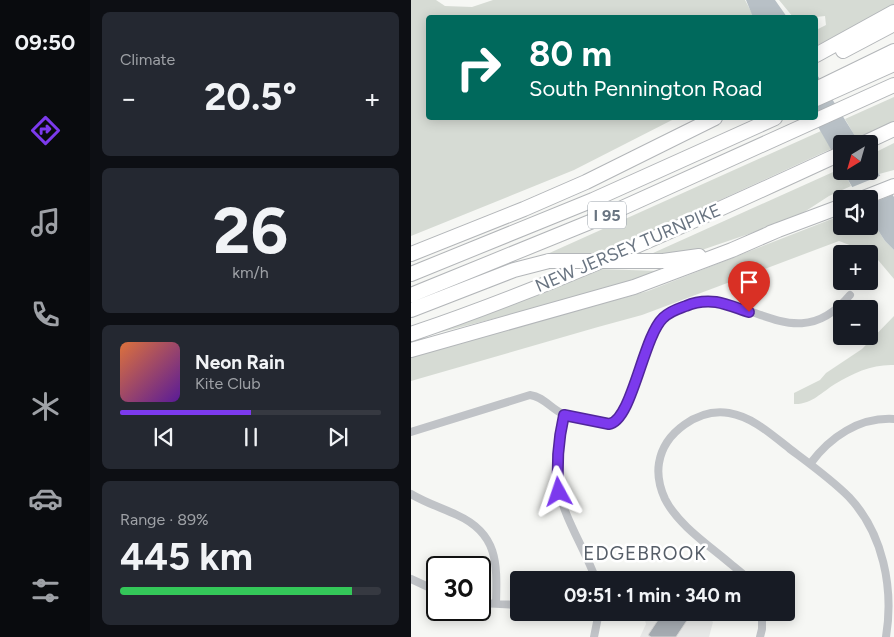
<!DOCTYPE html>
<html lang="en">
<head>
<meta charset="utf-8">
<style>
  :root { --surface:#171b24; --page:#242831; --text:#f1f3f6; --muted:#9ea1a6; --line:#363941; --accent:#7c3aed }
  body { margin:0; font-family:Figtree,sans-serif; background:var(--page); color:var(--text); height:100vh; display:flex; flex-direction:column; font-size:19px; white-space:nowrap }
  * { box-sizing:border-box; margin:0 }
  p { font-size:16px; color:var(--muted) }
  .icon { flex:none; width:28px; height:28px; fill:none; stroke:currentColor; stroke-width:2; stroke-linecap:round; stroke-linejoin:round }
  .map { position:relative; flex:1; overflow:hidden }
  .drawer { display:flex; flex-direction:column; gap:12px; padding:12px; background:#0d0f14; width:321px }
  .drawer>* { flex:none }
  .hud { position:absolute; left:15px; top:15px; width:392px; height:105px; border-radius:5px; box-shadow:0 2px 12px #0003; background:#00695c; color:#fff; overflow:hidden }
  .needle { width:32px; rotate:217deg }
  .buttons { position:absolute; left:422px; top:135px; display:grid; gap:10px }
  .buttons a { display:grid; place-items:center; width:45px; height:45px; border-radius:5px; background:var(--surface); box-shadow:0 2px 12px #0003; font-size:25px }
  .speed { position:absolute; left:15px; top:556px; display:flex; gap:10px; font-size:25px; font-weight:700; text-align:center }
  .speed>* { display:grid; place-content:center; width:65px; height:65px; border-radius:50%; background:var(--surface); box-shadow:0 2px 12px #0003; line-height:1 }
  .speed .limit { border:2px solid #111; border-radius:8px; background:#fff; color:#111 }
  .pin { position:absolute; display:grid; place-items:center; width:42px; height:42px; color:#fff; margin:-51px -21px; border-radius:50% 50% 50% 0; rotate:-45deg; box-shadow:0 0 5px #0007 }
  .pin .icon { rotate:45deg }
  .me { position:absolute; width:55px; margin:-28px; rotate:355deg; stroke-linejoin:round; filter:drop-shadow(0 0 4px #0008) }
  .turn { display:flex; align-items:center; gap:18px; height:105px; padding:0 20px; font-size:22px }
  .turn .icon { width:65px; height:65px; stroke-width:2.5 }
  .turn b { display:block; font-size:35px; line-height:42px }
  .big { font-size:38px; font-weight:700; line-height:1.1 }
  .drawer .card { flex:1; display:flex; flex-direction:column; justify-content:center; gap:8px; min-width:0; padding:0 18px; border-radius:8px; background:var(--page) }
  .drawer .dial { align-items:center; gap:0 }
  .dial b { font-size:65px; line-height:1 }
  .song { display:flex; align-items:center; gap:15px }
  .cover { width:60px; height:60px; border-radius:8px; background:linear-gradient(135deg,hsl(20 70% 55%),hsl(270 70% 35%)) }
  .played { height:5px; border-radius:2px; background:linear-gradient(90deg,var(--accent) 50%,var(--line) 50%) }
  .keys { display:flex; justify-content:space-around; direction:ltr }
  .heat { display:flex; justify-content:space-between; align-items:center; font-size:28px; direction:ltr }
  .charge { height:8px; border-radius:4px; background:linear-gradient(90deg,#34c759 89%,var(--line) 0) }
  .trip { position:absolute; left:99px; top:571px; width:285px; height:50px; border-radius:5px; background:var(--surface); box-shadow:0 2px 12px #0003; font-weight:700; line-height:50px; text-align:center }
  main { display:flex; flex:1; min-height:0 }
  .dock { display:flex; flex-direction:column; width:90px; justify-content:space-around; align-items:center; background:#090b0e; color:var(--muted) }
  .dock .icon { width:35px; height:35px }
  .dock .current { color:var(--accent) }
  .dock b { font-size:22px; color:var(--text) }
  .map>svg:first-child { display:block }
  .built { fill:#e7e8e7 }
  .green { fill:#d6dbd4 }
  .water { fill:#b8c0c6 }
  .pier { fill:#f6f7f4 }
  .building { fill:#a5abb1; stroke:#d8d8d7 }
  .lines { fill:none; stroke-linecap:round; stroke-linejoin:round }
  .motorway-casing { stroke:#b3b6b9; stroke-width:16 }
  .minor { stroke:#c0c3c7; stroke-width:8 }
  .motorway { stroke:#fff; stroke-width:14 }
  .motorway-bridge-casing { stroke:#b3b6b9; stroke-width:16; stroke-linecap:butt }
  .motorway-bridge { stroke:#fff; stroke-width:14 }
  .route-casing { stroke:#51269a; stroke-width:12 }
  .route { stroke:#7c3aed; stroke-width:9 }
  .labels { text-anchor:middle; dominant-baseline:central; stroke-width:5; stroke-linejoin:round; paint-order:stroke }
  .shield { fill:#fff; stroke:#969ea7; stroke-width:1 }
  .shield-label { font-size:16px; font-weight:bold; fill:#697481 }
  .street-label { font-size:18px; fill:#697481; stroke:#fff }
  .neighbourhood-label { font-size:19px; letter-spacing:1px; fill:#565e68; stroke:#fff }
</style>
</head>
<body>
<main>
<nav class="dock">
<b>09:50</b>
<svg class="icon current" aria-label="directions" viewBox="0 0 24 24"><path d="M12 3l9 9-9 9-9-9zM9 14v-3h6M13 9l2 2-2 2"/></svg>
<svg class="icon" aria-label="music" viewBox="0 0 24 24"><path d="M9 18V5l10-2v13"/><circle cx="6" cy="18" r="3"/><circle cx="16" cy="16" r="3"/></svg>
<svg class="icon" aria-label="phone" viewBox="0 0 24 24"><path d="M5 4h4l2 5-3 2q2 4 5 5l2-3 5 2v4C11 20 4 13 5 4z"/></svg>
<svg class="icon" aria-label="climate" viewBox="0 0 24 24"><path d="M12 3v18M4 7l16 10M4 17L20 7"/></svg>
<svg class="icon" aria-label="car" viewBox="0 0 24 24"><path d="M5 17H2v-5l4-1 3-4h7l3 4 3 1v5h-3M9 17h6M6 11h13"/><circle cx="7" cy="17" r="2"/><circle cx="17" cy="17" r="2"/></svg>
<svg class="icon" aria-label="filters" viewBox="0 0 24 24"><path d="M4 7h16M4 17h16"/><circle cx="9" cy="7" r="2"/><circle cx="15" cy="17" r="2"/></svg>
</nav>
<section class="drawer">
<div class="card"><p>Climate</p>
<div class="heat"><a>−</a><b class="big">20.5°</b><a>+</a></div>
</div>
<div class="card dial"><b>26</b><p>km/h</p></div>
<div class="card">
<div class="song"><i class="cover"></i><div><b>Neon Rain</b><p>Kite Club</p></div></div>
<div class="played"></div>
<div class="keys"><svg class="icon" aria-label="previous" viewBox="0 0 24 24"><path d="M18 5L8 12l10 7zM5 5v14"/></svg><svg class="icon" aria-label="pause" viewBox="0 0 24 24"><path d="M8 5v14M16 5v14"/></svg><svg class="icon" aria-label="next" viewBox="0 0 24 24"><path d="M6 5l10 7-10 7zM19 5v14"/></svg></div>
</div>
<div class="card"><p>Range · 89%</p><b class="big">445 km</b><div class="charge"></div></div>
</section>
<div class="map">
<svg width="483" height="637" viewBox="0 0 483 637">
  <rect width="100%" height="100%" fill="#f6f7f4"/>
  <!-- built -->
  <path class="built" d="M232,613h60l10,9 -4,15h-69l6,-13z"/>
  <!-- green -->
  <path class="green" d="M0,0h25l9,6 27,1 21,-7h252l9,17 -325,1v100h247l-102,52 -163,66z
    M368,0h115v5l-78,41v-16l10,-5 -1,-9 -9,1h-23z
    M483,97v25l-38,16 -11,-19z
    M410,131l10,18 -233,107 -53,-1z
    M483,143v27l-15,4 -9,-14v-5z
    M431,168l9,18 -22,10 -34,22 -102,35 -51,5z
    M431,215v11h28v-8l15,23 9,9v29l-21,-25 -34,-13 -197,74 -44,12 -187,54v-25l237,-65z
    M185,269l66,2 -48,17 -192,49z
    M483,316v49c-21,-1 -41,8 -59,19 -13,8 -24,21 -41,20v-11l26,-13 6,-7 36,-24z"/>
  <!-- water -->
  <path class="water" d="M335,0h29l12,17h-34z
    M405,73l44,71h-18v25l-29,-51h3z
    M459,160l24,37v53l-9,-9 -15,-23v-19h-11l-16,-28h27z"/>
  <!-- pier -->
  <path class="pier" d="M471,175l12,19 -24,10v-5h-14l-6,-11z"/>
  <!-- building -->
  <path class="building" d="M242,612h26l9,7 -12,18h-25l-3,-2 12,-18z"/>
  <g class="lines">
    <!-- motorway casing -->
    <g class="motorway-casing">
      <path id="motorway" d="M432,51l51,-27
        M405,55l78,-43
        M405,89l78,-38
        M405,99l78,-35
        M451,144l32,-15
        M450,199l33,-13
        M359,233l72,-27
        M0,254l113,-45 62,-27 129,-64
        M252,261l36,-5
        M0,274l182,-74 182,-82
        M0,295l189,-77 294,-133
        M0,310l103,-40 35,-9
        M0,334c148,-50 290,-116 431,-181
        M0,350l223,-63 98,-37 46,-20"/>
    </g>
    <!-- minor -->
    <path class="minor" d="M153,415c-8,32 -11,66 2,98 9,23 22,44 30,67
      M0,432l119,-37c14,2 20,13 33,19 12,5 39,11 51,9 9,-7 13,-18 17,-29 7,-22 16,-61 33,-77 7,-6 17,-10 27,-13 58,-15 104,57 159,-9
      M399,464c20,-27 49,-47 84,-45
      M0,494c15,9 31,14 46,21 42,19 40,50 39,89
      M0,579l26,12
      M338,580c-5,-6 -11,-10 -17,-15 -22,-19 -54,-40 -67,-66 -5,-11 -8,-24 -6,-36 5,-31 40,-55 70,-50 24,4 43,22 61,36 20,15 41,30 59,48 34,36 45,91 37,140
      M69,603l39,2
      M183,637l5,-25
      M349,637l2,-8v-17"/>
    <!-- motorway -->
    <use href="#motorway" class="motorway"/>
    <!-- motorway-bridge casing -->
    <g class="motorway-bridge-casing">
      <path id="motorway-bridge" d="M138,261h114"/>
    </g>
    <!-- motorway-bridge -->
    <use href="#motorway-bridge" class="motorway-bridge"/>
  </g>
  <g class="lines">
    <!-- route casing -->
    <g class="route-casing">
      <path id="route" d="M148,492c-3,-27 -1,-51 5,-77l45,9c23,-3 34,-87 54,-106 7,-7 15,-9 23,-12 9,-4 21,-5 30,-4 12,2 23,7 33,10"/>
    </g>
    <!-- route -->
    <use href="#route" class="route"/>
  </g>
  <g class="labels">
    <!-- shield labels -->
    <rect class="shield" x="177" y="201.5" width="38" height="27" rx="4"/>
    <g class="shield-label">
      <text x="196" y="215">I 95</text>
    </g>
    <!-- street labels -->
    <g class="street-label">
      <text transform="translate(217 248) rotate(-23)">NEW JERSEY TURNPIKE</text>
    </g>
    <!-- neighbourhood labels -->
    <g class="neighbourhood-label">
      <text x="234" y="553">EDGEBROOK</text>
    </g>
  </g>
</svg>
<div class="buttons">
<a><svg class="needle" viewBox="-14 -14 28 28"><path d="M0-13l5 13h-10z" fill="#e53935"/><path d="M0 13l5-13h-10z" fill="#9ea1a6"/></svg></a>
<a><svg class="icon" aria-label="sound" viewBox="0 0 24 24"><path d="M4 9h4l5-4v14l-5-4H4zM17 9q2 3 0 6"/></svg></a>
<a>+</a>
<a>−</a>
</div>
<div class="speed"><div class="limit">30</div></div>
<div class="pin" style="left:338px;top:312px;background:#d93025"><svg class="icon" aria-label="arrive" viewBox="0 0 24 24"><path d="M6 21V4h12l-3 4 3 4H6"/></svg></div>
<svg class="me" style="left:148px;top:492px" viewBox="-20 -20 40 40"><path d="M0-17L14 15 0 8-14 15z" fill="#7c3aed" stroke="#fff" stroke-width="4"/></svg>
<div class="trip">09:51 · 1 min · 340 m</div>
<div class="hud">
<div class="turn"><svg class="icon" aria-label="right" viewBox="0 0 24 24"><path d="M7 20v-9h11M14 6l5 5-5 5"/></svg><div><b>80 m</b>South Pennington Road</div></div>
</div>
</div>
</main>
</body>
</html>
